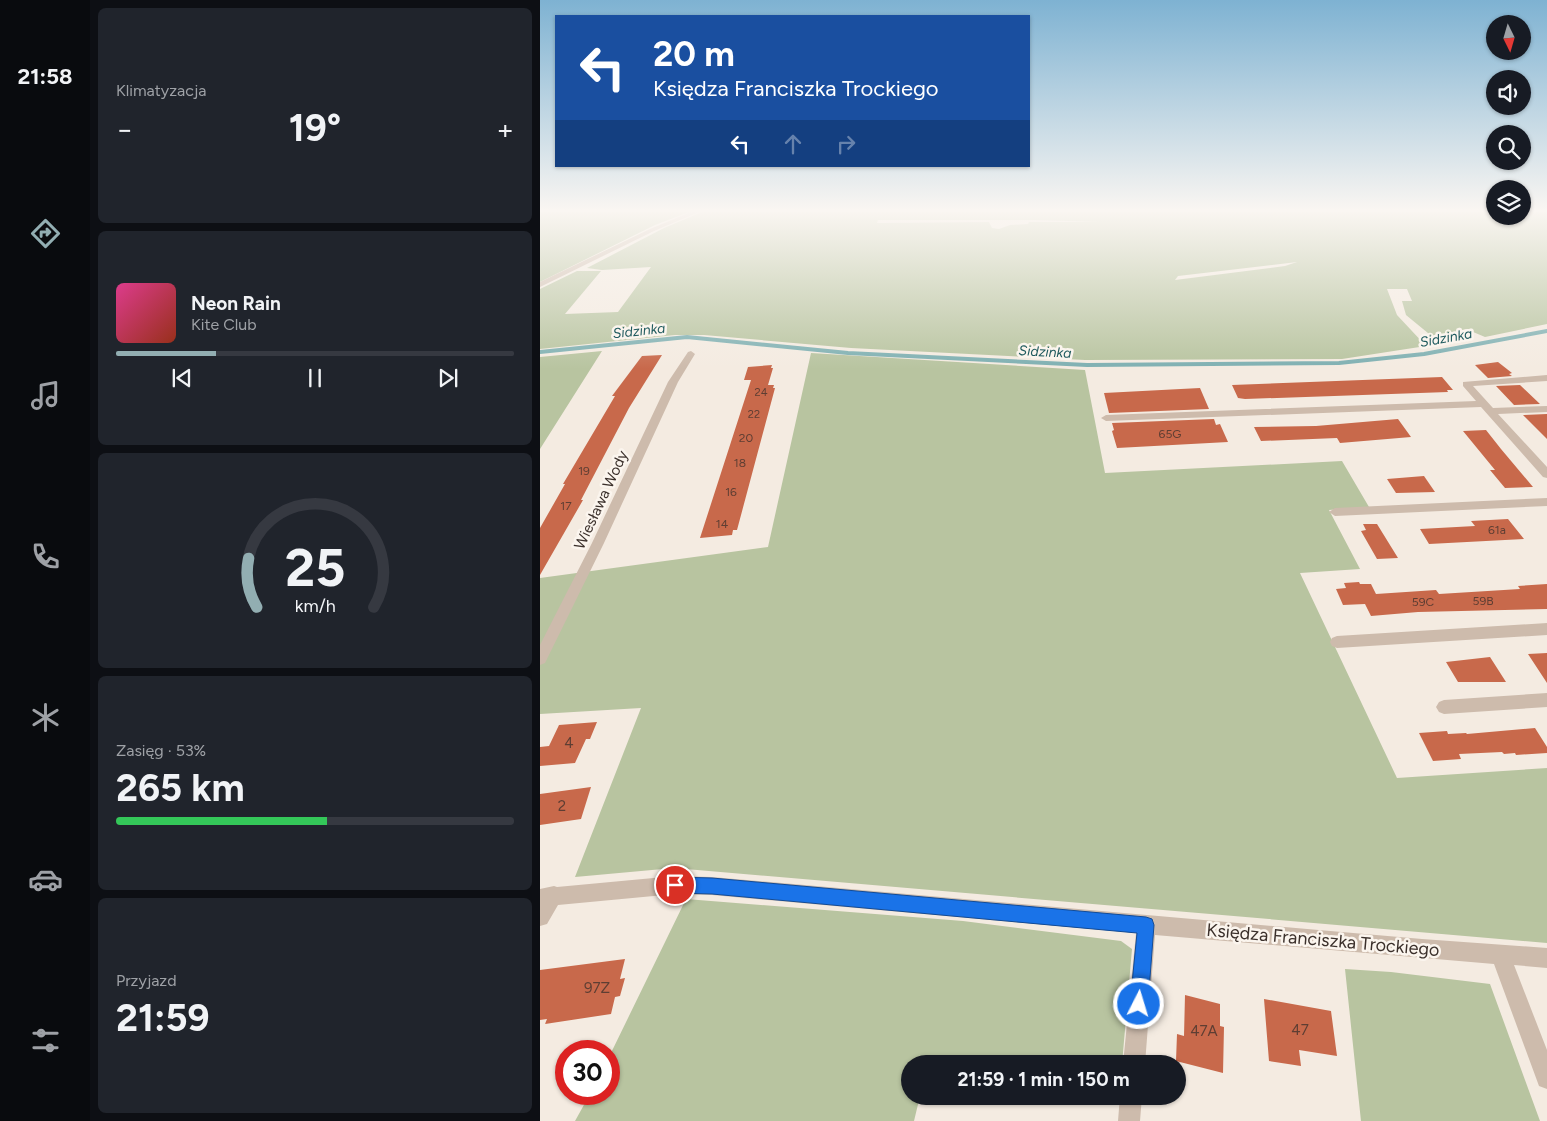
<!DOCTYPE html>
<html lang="pl">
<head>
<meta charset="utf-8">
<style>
  :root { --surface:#171b24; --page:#20242c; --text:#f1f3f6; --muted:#9ea1a6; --line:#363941; --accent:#92aeb2 }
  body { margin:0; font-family:Figtree,sans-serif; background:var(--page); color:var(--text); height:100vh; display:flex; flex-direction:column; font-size:19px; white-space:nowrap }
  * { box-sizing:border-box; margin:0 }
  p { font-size:16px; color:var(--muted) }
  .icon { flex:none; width:28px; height:28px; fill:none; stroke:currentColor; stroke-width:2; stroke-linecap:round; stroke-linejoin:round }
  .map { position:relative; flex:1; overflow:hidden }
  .sheet { display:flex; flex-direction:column; gap:8px; padding:8px; background:#0d0f14; width:450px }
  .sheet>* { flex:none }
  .banner { position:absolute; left:15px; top:15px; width:475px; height:152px; border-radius:0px; box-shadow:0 1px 4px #0004; background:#1a4fa0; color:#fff; overflow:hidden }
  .needle { width:32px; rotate:175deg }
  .fabs { position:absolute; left:946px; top:15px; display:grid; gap:10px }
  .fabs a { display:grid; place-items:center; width:45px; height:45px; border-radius:50%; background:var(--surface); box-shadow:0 1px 4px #0004; font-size:25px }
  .speed { position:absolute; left:15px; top:1040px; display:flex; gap:10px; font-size:25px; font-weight:700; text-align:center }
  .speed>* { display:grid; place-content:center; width:65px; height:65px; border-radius:50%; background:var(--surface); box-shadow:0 1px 4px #0004; line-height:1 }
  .speed .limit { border:8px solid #d22; background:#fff; color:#111 }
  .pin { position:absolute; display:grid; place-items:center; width:42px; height:42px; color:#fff; margin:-21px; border:2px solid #fff; border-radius:50%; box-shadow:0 1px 5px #0007 }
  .me { position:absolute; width:55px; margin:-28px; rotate:5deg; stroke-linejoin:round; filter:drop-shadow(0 0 4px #0008) }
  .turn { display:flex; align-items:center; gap:18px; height:105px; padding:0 15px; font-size:22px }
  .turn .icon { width:65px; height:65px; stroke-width:2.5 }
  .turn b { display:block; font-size:35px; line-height:42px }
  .lanes { display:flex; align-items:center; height:48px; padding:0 15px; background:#0003; justify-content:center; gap:25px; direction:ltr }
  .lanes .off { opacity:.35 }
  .big { font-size:38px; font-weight:700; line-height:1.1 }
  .sheet .widget { flex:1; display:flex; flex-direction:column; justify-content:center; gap:8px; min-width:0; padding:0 18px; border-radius:8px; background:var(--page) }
  .sheet .dial { align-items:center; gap:0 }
  .dial svg { height:130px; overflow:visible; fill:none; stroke:var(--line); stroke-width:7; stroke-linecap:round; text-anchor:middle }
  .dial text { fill:var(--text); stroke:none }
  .song { display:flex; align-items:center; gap:15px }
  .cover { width:60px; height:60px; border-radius:8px; background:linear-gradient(135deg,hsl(330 70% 55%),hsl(10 70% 35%)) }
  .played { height:5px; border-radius:2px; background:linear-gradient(90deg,var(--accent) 25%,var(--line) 25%) }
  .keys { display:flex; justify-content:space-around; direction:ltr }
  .heat { display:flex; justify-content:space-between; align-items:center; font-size:28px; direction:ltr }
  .charge { height:8px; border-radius:4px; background:linear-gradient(90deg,#34c759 53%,var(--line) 0) }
  .trip { position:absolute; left:361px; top:1055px; width:285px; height:50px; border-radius:25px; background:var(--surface); box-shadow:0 1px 4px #0004; font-weight:700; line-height:50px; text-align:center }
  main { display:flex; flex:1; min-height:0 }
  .dock { display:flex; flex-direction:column; width:90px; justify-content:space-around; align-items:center; background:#090b0e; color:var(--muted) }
  .dock .icon { width:35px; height:35px }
  .dock .on { color:var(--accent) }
  .dock b { font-size:22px; color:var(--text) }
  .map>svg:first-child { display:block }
  .green { fill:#b8c4a0; fill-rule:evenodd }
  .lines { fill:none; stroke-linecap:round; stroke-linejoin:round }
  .stream { stroke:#7fb0b2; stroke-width:4 }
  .building { fill:#c8694b }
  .minor { fill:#cdbbac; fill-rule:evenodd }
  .route { fill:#1a73e8; stroke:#114b97 }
  .labels { text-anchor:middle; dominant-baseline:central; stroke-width:5; stroke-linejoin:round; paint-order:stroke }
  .far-number-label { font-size:11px; fill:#5e3e33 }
  .number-label { font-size:12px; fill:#5e3e33 }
  .far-water-label { font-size:14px; font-style:italic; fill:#1f5a5e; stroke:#fbf5ee }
  .street-label { font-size:15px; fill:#3b302b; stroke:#fbf5ee }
  .near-number-label { font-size:15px; fill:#5e3e33 }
  .near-street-label { font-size:18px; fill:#3b302b; stroke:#fbf5ee }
</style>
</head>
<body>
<main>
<nav class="dock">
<b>21:58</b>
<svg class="icon on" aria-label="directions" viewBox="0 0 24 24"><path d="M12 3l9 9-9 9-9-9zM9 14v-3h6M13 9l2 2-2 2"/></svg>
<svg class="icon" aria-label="music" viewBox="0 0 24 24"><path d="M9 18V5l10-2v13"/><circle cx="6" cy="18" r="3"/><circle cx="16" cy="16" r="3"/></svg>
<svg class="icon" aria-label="phone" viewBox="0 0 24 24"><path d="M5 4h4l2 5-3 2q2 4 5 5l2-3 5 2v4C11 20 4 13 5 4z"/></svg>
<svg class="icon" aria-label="climate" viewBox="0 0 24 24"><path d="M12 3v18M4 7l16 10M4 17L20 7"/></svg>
<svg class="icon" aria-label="car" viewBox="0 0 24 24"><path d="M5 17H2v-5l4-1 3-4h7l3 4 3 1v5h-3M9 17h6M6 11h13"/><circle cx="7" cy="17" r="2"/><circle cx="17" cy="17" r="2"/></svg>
<svg class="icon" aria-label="filters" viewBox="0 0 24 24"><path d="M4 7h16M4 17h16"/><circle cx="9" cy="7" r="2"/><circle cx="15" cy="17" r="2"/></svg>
</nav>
<section class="sheet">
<div class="widget"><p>Klimatyzacja</p>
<div class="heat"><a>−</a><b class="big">19°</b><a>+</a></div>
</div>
<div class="widget">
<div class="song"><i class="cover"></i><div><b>Neon Rain</b><p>Kite Club</p></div></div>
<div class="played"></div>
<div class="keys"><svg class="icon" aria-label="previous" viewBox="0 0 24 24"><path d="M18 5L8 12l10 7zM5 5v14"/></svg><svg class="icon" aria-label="pause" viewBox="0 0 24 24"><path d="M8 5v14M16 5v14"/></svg><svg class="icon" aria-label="next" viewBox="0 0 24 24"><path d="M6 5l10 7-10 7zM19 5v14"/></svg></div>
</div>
<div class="widget dial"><svg viewBox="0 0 100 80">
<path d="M14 69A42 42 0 1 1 86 69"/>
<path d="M14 69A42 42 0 0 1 9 39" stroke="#92aeb2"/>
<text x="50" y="56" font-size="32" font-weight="700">25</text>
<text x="50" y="72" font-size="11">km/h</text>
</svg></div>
<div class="widget"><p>Zasięg · 53%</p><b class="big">265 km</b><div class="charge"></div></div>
<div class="widget"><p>Przyjazd</p><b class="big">21:59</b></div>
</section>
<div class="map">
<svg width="1007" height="1121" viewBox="0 0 1007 1121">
  <rect width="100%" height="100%" fill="#f4ebe1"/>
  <!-- green -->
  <path class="green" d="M0,212h149l-34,13 -115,57z
    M162,212h793v4h27l1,-4h24v112l-62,13 -19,-8 -32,9 -28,-23 -4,-14h10l-5,-12h-20l10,26 29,31 -84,13 -257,1 -234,-12 -147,-13h-29l-135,14v-60l37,-18h24l-36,43 53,-2 33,-45 -49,3 -15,-2 77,-40zM338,220h157l65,2h-71l-1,2 -18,1 -11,4 -7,-1 -3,-6 -112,1zM757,262l-12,4 -110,14 3,-4z
    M62,351l-62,98v-92z
    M271,353l274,17 20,103 237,-12 27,46 -40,3 31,59 -60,4 97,205 150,-10v175l-873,-75 -99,9 66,-169 -101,6v-136l228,-31z
    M146,899l277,22 158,20 11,8 -10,115h-212v32h10l-6,25h-339l15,-27h19v-37z
    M805,969l46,3 99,12 50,137h-179z"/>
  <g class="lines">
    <!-- stream -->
    <path class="stream" d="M0,352l147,-15 161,16 239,12 252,-2 85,-9 123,-23"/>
  </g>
  <!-- building -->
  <path class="building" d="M122,355l-33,53 -48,92h2l-43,75v-47l25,-44h-2l52,-88h-3l30,-40z
    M958,362l14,11 -3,1 3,2 -24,2 -13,-13z
    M232,365l-1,3h2l-5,17h6l-1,3h2l-38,142h-4l-1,5 -32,3 51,-158h-7l4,-13z
    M902,377l11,13h-6l1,2 -203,7 -7,-1 -6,-13z
    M980,385l20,19 -26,1 -18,-19z
    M660,388l9,21 -100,4 -5,-20z
    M1007,414v25l-24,-24z
    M674,419l2,6 4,-1 8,18 -111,6 -5,-17 2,-1 -2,-7z
    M858,419l13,18 -71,6 -3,-5 -76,3 -7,-14 62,-1z
    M946,430l15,19 32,38 -28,1 -15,-18h5l-32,-39z
    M884,476l11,16 -39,1 -9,-14z
    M968,519l16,20 -95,5 -9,-15 55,-3 -4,-5z
    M823,524h14l21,34 -21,1 -16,-28 5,-1z
    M819,582l1,2h11l5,10 60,-4 3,4 81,-5 -2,-3 29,-2v25l-129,3 -47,4 -6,-12 -22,1 -7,-16 10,-1 -2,-5z
    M1007,653v30l-19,-29z
    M950,657l16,25h-48l-12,-20z
    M57,722l-7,17h-4l-11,24 -35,3v-19l9,-1 10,-21z
    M995,728l12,19v6l-31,2 -1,-2 -11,1 -2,-2 -43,2 2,5 -28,2 -14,-28 28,-2 1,3 18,-1 1,1z
    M51,787l-10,32 -41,6v-31z
    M85,959l-5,20 5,-1 -5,18 -5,1 -4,17 -66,10 2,-5 -7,1v-50z
    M645,995l35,9v22l4,1 -1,46 -47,-12 1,-27 7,2z
    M724,999l67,12 6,45 -38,-6 2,16 -32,-5z"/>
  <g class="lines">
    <!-- minor -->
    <path class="minor" d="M151,212h8l-45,19 -114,56v-5l110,-53z
      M151,351l4,3 -17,28 -74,161 -59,120 -5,2v-20l52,-102 76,-161 20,-30z
      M1007,375v6l-74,5 20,22 54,-2v6l-49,2 49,53v11l-4,-1 -62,-70 -375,14 -5,-3 5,-3 370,-14 -13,-15v-4z
      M1007,498v8l-212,10 -6,-4 6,-4z
      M1007,623v12l-210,13 -5,-2 -2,-4 2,-4 5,-2z
      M1007,693v14l-103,7 -5,-2 -3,-5 3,-5 5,-2z
      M135,876l37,1 710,62 125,9v20l-33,-3 33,85v39l-8,-3 -45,-122 -339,-29 -10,129h-22l13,-131 -424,-38 -37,-1 -117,11 -11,19 -7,2v-37l14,-3 3,1z
      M580,1096h22l-2,25h-22z"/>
  </g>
  <!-- sky -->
  <linearGradient id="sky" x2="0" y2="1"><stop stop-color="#7eb2d2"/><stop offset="0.57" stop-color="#faf6f2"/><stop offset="1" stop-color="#faf6f2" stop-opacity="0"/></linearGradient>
  <rect width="1007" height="369" fill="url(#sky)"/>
  <!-- route -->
  <path class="route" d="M135,877l37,1 434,39 6,2 2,6 -6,79 -2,7 -7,3 -7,-3 -2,-7 7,-71 -425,-39 -37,-1 -6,-2 -2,-6 2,-6z"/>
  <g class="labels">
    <!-- far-number labels -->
    <g class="far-number-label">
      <text x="221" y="392">24</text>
      <text x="214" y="414">22</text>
    </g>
    <!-- number labels -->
    <g class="number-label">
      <text x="630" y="434">65G</text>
      <text x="206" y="438">20</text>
      <text x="200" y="463">18</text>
      <text x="44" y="471">19</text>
      <text x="191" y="492">16</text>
      <text x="26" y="506">17</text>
      <text x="182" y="524">14</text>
      <text x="957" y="530">61a</text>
      <text x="943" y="601">59B</text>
      <text x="883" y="602">59C</text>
    </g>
    <!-- far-water labels -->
    <g class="far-water-label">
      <text transform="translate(99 331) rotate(-6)">Sidzinka</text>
      <text transform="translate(906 338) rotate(-10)">Sidzinka</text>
      <text transform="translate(505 352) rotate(3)">Sidzinka</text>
    </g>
    <!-- street labels -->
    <g class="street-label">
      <text transform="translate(61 500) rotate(-65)">Wiesława Wody</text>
    </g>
    <!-- near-number labels -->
    <g class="near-number-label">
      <text x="29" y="743">4</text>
      <text x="22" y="806">2</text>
      <text x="57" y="988">97Z</text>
      <text x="760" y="1030">47</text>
      <text x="664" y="1031">47A</text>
    </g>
    <!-- near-street labels -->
    <g class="near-street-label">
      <text transform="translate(783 940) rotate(5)">Księdza Franciszka Trockiego</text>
    </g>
  </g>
</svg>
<div class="fabs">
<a><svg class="needle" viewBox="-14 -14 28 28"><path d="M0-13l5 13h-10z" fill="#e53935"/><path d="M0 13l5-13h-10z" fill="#9ea1a6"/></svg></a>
<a><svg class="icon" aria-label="sound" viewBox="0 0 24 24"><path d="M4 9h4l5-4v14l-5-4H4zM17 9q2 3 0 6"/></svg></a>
<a><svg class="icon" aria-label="search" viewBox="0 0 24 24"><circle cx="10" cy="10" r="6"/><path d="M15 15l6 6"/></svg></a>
<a><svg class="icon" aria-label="layers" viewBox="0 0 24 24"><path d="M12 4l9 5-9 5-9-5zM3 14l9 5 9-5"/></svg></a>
</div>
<div class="speed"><div class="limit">30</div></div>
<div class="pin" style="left:135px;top:885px;background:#d93025"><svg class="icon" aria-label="arrive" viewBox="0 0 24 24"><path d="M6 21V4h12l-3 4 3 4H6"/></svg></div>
<svg class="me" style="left:599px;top:1004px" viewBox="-20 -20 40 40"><circle r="17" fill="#1a73e8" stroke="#fff" stroke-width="3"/><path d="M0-11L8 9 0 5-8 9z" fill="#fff"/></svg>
<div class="trip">21:59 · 1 min · 150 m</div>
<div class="banner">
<div class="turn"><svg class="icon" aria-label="left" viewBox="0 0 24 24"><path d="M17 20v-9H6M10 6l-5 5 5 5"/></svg><div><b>20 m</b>Księdza Franciszka Trockiego</div></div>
<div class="lanes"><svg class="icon" aria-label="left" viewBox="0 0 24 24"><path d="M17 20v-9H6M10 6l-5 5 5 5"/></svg><svg class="icon off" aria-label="ahead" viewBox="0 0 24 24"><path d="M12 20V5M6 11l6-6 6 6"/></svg><svg class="icon off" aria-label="right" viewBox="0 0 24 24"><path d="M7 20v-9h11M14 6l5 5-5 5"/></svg></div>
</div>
</div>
</main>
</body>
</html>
